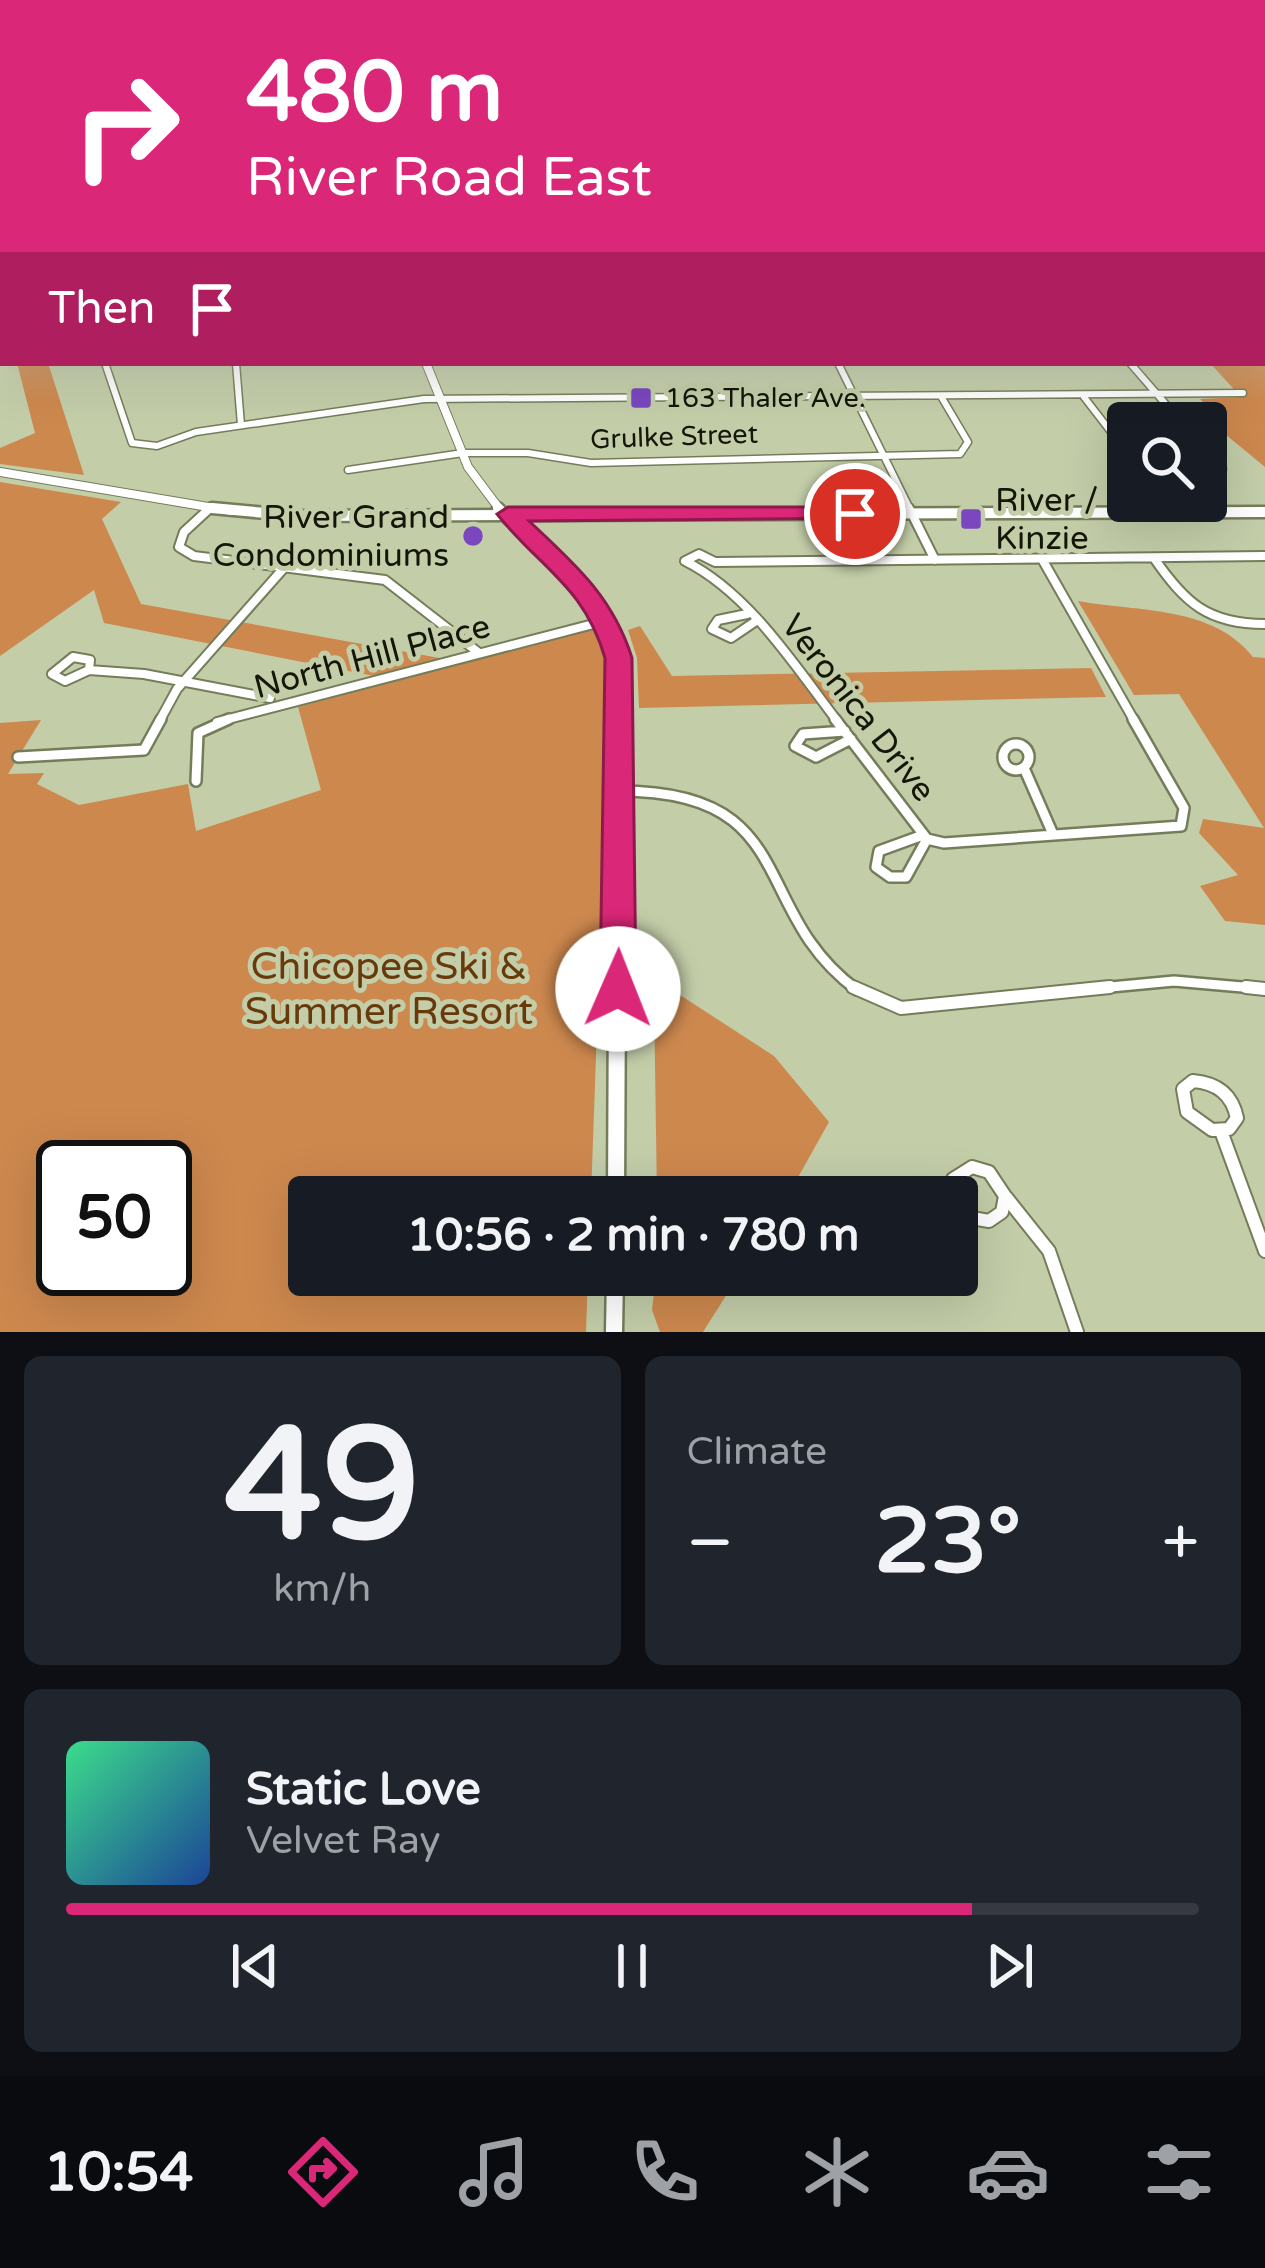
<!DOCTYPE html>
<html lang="en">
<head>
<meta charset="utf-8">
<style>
  :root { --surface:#171b24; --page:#20242c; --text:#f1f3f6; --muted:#9ea1a6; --line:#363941; --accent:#db2777 }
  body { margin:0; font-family:"Varela Round",sans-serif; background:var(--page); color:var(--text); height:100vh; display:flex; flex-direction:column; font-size:45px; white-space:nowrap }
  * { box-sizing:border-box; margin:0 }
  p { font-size:39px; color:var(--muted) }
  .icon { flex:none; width:66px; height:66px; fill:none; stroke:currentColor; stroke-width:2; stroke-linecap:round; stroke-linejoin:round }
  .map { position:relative; height:1332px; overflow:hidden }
  .drawer { display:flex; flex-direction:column; gap:24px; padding:24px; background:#0d0f14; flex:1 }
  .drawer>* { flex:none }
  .guide { position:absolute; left:0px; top:0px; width:1266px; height:366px; box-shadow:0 12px 48px #0002; background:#db2777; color:#fff; overflow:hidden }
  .buttons { position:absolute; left:1107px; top:402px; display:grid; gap:24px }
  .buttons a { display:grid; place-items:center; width:120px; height:120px; border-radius:12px; background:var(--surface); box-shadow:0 12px 48px #0002; font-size:60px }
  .speed { position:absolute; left:36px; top:1140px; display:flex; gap:24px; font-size:60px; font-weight:700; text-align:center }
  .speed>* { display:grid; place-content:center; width:156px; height:156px; border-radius:50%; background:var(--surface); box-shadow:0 12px 48px #0002; line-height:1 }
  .speed .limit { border:6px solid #111; border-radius:18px; background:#fff; color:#111 }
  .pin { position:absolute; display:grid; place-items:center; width:102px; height:102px; color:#fff; margin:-51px; border:6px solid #fff; border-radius:50%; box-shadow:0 3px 12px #0007 }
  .me { position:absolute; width:132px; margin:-66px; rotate:1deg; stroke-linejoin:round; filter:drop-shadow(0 0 9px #0008) }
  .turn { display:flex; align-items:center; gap:42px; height:252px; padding:0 48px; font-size:54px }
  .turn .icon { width:156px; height:156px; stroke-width:2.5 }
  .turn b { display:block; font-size:84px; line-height:102px }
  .then { display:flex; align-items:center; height:114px; padding:0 48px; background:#0003; gap:24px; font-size:45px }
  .big { font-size:90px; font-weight:700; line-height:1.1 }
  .drawer .widget { flex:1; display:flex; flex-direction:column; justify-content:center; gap:18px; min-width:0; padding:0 42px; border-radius:18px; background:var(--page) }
  .drawer .dial { align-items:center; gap:0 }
  .dial b { font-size:156px; line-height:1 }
  .song { display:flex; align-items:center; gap:36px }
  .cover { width:144px; height:144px; border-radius:18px; background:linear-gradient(135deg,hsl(150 70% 55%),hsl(220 70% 35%)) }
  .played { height:12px; border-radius:6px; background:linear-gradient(90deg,var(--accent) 80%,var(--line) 80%) }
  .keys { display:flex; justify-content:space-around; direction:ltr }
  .heat { display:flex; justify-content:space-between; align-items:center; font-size:66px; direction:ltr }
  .drawer .tiles { flex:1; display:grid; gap:24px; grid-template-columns:1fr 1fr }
  .widget:last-child { grid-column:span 2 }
  .trip { position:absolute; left:288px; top:1176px; width:690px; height:120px; border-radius:12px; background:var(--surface); box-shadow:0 12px 48px #0002; font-weight:700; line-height:120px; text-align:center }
  .tabs { display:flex; height:192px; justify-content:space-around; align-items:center; background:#090b0e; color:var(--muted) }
  .tabs .icon { width:84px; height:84px }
  .tabs .selected { color:var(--accent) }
  .tabs b { font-size:54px; color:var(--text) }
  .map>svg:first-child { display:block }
  .green { fill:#cd884e; fill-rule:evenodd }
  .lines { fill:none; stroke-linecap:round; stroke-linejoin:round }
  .street-far3-casing { stroke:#747d5a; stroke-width:9 }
  .street-far2-casing { stroke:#747d5a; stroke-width:12 }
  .street-far1-casing { stroke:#747d5a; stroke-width:14 }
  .street-casing { stroke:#747d5a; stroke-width:16 }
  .secondary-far3-casing { stroke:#747d5a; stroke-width:10 }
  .secondary-far2-casing { stroke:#747d5a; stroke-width:15 }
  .secondary-far1-casing { stroke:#747d5a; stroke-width:16 }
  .secondary-casing { stroke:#747d5a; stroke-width:21 }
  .street-far3 { stroke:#fff; stroke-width:6 }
  .street-far2 { stroke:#fff; stroke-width:8 }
  .street-far1 { stroke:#fff; stroke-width:9 }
  .street { stroke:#fff; stroke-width:12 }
  .secondary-far3 { stroke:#fff; stroke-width:8 }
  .secondary-far2 { stroke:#fff; stroke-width:10 }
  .secondary-far1 { stroke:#fff; stroke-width:12 }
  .secondary { stroke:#fff; stroke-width:16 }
  .route { fill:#db2777; stroke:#8e194d; stroke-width:3 }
  .poi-dot { fill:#7a47bf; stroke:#c3cda8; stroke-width:4.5 }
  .labels { text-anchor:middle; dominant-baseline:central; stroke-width:10; stroke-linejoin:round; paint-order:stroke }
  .far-poi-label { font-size:27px; fill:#131608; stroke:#c3cda8; text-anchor:start }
  .far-street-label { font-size:27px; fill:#131608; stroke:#c3cda8 }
  .poi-label { font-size:33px; fill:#131608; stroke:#c3cda8; text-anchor:start }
  .street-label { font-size:33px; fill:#131608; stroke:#c3cda8 }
  .near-park-label { font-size:39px; fill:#683a0b; stroke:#c3cda8 }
</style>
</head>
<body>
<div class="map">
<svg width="1265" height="1332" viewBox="0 0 1265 1332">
  <rect width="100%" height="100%" fill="#c3cda8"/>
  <!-- green -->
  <path class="green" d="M1265,216v251l-40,-33 -2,-12 -23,-23 41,-2 -31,-34h53z
    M17,363h31l36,112 -84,-11v-16l35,-15z
    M0,482l121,20 -19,17 39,85 304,55 -66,18 -275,-54 -10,-33 -94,66z
    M1078,601c62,11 135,5 175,56l12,1v267l-40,-4 -25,-35 38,-11 -39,-42 4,-14 61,9 -85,-134 -45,1z
    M600,626l9,61 -18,510h-282v78h279l-2,57h-586v-609l41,-3 -33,54 36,-1 -7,11 42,21 109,-21 8,47 125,-41 -23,-83zM63,1167h102v102h-102z
    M640,626l32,50 419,-8 15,29 -467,11 -2,-50 -9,-28z
    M660,982l114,74 55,66 -42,75h-130l-3,-198z
    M656,1275h83l-36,57h-43l-8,-22z"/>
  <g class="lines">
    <!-- street-far3 casing -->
    <g class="street-far3-casing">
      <path id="street-far3" d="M105,363l27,80 25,3 39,-14 228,-33 819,-6
        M236,363l5,62
        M838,363l73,148
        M1130,363l52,60
        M1084,397l44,57
        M1206,450l17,19 -17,5
        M348,470l115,-17h65l63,10 369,-9 8,-12 -26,-44
        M207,511l3,-3"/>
    </g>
    <!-- street-far2 casing -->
    <g class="street-far2-casing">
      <path id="street-far2" d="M210,508l-26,24 -5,15 15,9 191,24 94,73
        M909,508l26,52
        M1154,558c31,45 54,66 111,66
        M1042,559l93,163
        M747,614l-29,6 -6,9 19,9 25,-17
        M73,657l17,3 -1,10 -24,11 -13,-7z
        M89,670l55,4 126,24
        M159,722l18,-33 106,-120
        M217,722l388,-101
        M838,722c-43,-56 -89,-129 -153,-161l14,-7 16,8 550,-6"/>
    </g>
    <!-- street-far1 casing -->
    <g class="street-far1-casing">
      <path id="street-far1" d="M835,719l92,120 17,4 237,-17 3,-18 -51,-89
        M845,731l-42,3 -8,12 21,11 35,-18
        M1003 757a13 13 0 1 1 26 0a13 13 0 1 1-26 0Z
        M18,757l126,-7 17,-31
        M1024,768l28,64
        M196,781l2,-48 31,-14
        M619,791c183,0 129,119 238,199
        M923,835l-44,16 -3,16 14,10h16l21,-38
        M1079,990l95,-9 91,8"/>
    </g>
    <!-- street casing -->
    <g class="street-casing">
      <path id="street" d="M853,987l48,21 209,-21
        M1246,987l19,2
        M1193,1081c24,2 39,13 44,37l-8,11 -17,1 -25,-18 -4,-23z
        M1221,1131l44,120
        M953,1197v-18l19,-12 17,5 16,24 -3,16 -13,9 -17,-3 -15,-14
        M1006,1197l43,54 28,81"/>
    </g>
    <!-- secondary-far3 casing -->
    <g class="secondary-far3-casing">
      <path id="secondary-far3" d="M426,363l42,104 33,44
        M0,472l232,39"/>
    </g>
    <!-- secondary-far2 casing -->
    <g class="secondary-far2-casing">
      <path id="secondary-far2" d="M212,508l86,8 967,-4
        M498,508c80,86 120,82 120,214"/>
    </g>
    <!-- secondary-far1 casing -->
    <g class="secondary-far1-casing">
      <path id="secondary-far1" d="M617,990l1,-271"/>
    </g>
    <!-- secondary casing -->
    <g class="secondary-casing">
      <path id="secondary" d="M616,1197l1,-210
        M614,1332l1,-57"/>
    </g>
    <!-- street-far3 -->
    <use href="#street-far3" class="street-far3"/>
    <!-- street-far2 -->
    <use href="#street-far2" class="street-far2"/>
    <!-- street-far1 -->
    <use href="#street-far1" class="street-far1"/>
    <!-- street -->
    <use href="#street" class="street"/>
    <!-- secondary-far3 -->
    <use href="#secondary-far3" class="secondary-far3"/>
    <!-- secondary-far2 -->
    <use href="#secondary-far2" class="secondary-far2"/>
    <!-- secondary-far1 -->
    <use href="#secondary-far1" class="secondary-far1"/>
    <!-- secondary -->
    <use href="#secondary" class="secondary"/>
  </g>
  <!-- sky -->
  <linearGradient id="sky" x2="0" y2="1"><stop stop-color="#57a0b9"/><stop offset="0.54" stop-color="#e4e8d8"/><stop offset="1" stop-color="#e4e8d8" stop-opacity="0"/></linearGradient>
  <rect width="1265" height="402" fill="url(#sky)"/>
  <!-- route -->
  <path class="route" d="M855,507l8,2v9l-334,3c46,43 84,76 103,137l4,331 -5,12 -13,5 -13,-5 -5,-12 5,-331c-21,-72 -64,-89 -108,-144l11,-7z"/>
  <!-- markers -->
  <g class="poi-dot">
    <rect x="629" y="386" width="24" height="24" rx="6"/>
    <rect x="959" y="507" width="24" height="24" rx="6"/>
    <circle cx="473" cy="536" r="12"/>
  </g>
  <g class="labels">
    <!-- far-poi labels -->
    <g class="far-poi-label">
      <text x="665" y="398">163 Thaler Ave.</text>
    </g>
    <!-- far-street labels -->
    <g class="far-street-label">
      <text transform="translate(674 437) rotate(-2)">Grulke Street</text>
    </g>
    <!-- poi labels -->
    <g class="poi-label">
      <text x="995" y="500">River /<tspan x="995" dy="38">Kinzie</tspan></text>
      <text x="449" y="517" text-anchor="end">River Grand<tspan x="449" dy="38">Condominiums</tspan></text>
    </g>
    <!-- street labels -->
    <g class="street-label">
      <text transform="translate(372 657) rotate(-15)">North Hill Place</text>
      <text transform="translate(858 708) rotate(52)">Veronica Drive</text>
    </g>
    <!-- near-park labels -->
    <g class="near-park-label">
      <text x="389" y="966">Chicopee Ski &amp;<tspan x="389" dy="45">Summer Resort</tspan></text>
    </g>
  </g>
</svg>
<div class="buttons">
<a><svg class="icon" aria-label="search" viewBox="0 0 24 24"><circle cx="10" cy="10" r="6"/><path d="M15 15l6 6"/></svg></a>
</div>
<div class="speed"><div class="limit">50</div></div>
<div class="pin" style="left:855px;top:514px;background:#d93025"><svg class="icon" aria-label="arrive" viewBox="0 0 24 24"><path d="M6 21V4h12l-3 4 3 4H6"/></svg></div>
<svg class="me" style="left:618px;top:989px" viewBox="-20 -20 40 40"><circle r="19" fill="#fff"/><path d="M0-13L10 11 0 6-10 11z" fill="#db2777"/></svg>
<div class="trip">10:56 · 2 min · 780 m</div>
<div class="guide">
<div class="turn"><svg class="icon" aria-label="right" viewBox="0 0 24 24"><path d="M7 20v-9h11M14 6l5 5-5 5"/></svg><div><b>480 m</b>River Road East</div></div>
<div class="then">Then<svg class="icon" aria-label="arrive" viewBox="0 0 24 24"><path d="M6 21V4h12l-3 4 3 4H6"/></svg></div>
</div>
</div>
<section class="drawer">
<div class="tiles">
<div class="widget dial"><b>49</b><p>km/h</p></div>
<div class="widget"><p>Climate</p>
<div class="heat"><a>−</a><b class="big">23°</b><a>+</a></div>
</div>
<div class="widget">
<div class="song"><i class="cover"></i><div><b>Static Love</b><p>Velvet Ray</p></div></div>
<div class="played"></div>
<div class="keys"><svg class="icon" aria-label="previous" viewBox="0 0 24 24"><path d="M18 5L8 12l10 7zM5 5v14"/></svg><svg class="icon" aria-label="pause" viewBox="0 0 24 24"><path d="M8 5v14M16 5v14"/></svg><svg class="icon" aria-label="next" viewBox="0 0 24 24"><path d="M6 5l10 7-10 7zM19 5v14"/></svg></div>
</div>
</div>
</section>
<nav class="tabs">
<b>10:54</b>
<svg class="icon selected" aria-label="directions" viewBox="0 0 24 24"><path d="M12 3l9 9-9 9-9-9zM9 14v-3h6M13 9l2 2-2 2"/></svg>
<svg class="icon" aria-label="music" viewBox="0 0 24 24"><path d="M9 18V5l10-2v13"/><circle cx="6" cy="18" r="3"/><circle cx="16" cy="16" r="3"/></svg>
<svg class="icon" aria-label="phone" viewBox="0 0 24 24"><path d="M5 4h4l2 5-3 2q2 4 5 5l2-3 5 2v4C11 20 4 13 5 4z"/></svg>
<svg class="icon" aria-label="climate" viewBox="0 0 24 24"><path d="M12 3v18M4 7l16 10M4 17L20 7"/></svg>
<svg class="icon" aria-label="car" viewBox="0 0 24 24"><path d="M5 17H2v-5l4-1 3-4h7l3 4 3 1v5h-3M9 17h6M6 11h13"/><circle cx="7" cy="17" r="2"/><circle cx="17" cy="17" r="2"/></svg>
<svg class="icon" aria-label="filters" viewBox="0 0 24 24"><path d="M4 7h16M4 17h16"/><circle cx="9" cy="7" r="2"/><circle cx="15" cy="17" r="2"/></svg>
</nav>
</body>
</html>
